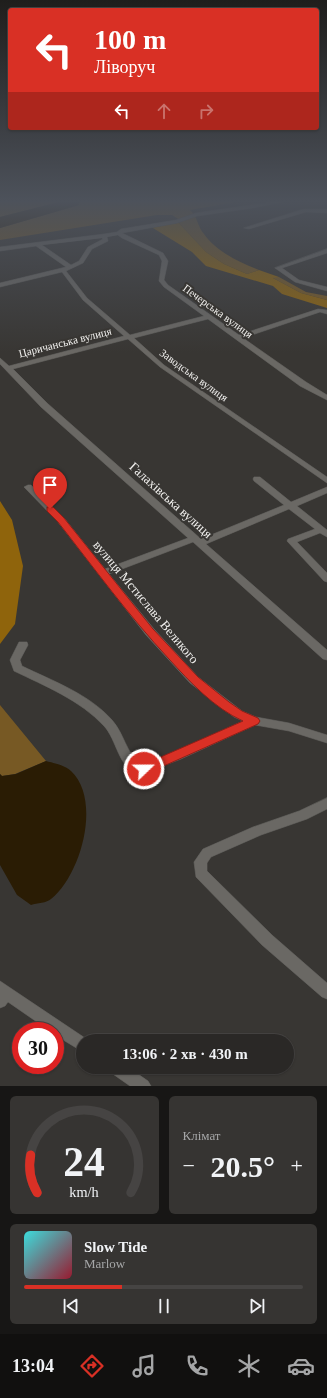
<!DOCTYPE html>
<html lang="uk">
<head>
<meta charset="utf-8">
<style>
  :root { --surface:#2a2826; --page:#363432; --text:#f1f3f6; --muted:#a5a6a7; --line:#464443; --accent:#d93025 }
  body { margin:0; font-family:"Times New Roman",serif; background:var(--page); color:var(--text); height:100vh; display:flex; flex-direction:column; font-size:15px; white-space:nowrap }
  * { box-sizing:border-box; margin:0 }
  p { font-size:13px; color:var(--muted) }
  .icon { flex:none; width:22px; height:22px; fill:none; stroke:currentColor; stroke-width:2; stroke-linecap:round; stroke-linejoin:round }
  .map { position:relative; height:1086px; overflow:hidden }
  .panel { display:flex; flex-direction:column; gap:10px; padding:10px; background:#171615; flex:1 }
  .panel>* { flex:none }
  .guide { position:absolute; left:8px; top:8px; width:311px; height:122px; border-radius:4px; box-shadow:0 1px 3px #0004,0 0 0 1px var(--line); background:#d93025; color:#fff; overflow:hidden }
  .speed { position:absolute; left:12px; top:1022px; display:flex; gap:8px; font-size:20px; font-weight:700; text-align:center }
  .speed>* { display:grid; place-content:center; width:52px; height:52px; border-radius:50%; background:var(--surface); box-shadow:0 1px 3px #0004,0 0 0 1px var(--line); line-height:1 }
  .speed .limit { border:6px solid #d22; background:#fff; color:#111 }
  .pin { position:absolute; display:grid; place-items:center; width:34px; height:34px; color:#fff; margin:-41px -17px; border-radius:50% 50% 50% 0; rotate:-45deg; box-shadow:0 0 4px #0007 }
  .pin .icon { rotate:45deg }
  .me { position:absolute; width:44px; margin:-22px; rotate:68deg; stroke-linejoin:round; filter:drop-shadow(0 0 3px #0008) }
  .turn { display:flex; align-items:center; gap:14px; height:84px; padding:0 20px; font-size:18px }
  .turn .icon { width:52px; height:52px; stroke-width:2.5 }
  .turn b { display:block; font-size:28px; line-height:34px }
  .lanes { display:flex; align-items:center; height:38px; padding:0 20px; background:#0003; justify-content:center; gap:20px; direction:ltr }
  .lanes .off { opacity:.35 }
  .big { font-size:30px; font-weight:600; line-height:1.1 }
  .panel .card { flex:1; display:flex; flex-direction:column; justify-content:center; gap:6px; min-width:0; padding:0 14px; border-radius:6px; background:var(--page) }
  .panel .dial { align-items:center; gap:0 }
  .dial svg { height:104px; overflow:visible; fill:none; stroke:var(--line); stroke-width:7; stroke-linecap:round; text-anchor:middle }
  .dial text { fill:var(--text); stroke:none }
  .song { display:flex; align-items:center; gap:12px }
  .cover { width:48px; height:48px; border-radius:6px; background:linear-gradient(135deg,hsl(180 70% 55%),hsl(350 70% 35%)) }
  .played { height:4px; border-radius:2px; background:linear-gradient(90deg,var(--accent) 35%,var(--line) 35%) }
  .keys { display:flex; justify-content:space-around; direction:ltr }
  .heat { display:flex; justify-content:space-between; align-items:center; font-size:22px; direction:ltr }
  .panel .tiles { flex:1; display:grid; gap:10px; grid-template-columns:1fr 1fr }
  .card:last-child { grid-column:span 2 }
  .trip { position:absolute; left:76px; top:1034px; width:218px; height:40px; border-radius:20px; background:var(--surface); box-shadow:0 1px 3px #0004,0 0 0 1px var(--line); font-weight:600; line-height:40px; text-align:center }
  .menu { display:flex; height:64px; justify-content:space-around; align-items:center; background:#11100f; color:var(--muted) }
  .menu .icon { width:28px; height:28px }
  .menu .selected { color:var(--accent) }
  .menu b { font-size:18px; color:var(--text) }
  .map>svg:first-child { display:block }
  .green { fill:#775924 }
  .forest { fill:#8f640c }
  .water { fill:#2a1c04 }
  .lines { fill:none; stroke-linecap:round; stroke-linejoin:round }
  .minor-casing { stroke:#565552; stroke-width:1 }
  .minor { fill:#6a6864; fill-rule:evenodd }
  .route { fill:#d93025; stroke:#8d1f18 }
  .labels { text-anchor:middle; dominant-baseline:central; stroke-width:4; stroke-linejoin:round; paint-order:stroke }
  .far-street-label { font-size:11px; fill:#f1f0ee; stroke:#383633 }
  .street-label { font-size:13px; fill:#f1f0ee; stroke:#383633 }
</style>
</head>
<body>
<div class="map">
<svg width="327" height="1086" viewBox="0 0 327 1086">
  <rect width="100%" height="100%" fill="#383633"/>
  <!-- green -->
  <path class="green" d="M0,201h63l-63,16z
    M83,201h158l-51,9c8,7 7,16 14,24 12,17 36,29 55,36l-12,4 -23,-10 -18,-12 -29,-31 3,-1 -8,-5h-15l-157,25v-12l79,-23 -2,-2z
    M274,277h5l27,15 21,4v4l-26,-7 -28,-15z
    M0,705l46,56 -31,13 -13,2 -2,-2z"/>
  <!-- forest -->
  <path class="forest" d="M177,221l29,31 18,12 23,10 12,-4 20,7 -6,1 28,15 26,7v8l-45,-14 -9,-8 -67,-20 -14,-14 -44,-27z
    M0,501l12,19 11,46 -8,58 -15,20z"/>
  <!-- water -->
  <path class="water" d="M63,201h20l-5,2 1,2 -79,23v-11z
    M46,761c7,2 19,4 25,10 31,29 10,104 -20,128 -4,4 -14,4 -20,6l-14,-10 -17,-30v-91l2,2 14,-2z"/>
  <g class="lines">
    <!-- minor casing -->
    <g class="minor-casing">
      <path id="minor" d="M278,201h9l-34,7 -56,8 -20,7 -55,10 41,20 5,8 -4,19 4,5 71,50 79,-26 9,1v4l-7,-2 -77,26 63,44 21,13v5l-27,-14 -92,-67 -74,19 30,27 163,112v6l-167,-116 -32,-28 -115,30 34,34 154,136 83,-34 -30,-24 -1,-2 1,-2h6l31,25 36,-15v6l-30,13 30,24v7l-7,-4 -23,9 30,31v9l-3,-1 -37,-40 1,-2 27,-10 -26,-20 -83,35 121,106v10l-4,-1 -130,-117 -84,32 45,55 44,48 44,34 14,6 33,6 38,12v8l-38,-12 -34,-6 -74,34 -42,16c-21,-7 -22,-35 -35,-49 -24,-26 -59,-40 -90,-55l-4,-11 9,-18h8l1,3 -8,15 2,6c31,15 67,28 90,54 12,13 14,33 29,45l32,-12 70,-32 -9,-4 -44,-34 -44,-48 -88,-113 -34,-35 4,-2h3l33,33 41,51 83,-31 -147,-131 -41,-43v-6l9,8 115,-30 -41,-36 -21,-28 -62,15v-4l66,-16 -30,-21 -36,5v-4l104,-13 13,-2 4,-3 55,-9 20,-7zM118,235l4,3 37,17 3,6 -3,20 5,6 40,29 -74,19 -43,-37 -21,-27 17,-8 9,-14 16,-8 -1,-4zM102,238l1,1 -15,8 -9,14 -8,4 -29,-20z
        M304,209h23v4l-21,-1 -57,17 -5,-1z
        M327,249v4l-45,15 17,12 28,7v4l-32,-9 -20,-14z
        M327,798v11l-20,10 -46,16 -50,22 -4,6v8l65,64 55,48v16l-5,-2 -60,-52 -66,-68 -2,-15 9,-13 50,-22 46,-16z
        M0,981l88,59 1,1h-6v11l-28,-17v-4h-5l-42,-29 -3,4 -5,2z
        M107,1067h21l20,14 3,5h-21l-20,-14z"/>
    </g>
    <!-- minor -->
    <use href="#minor" class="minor"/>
  </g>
  <!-- sky -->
  <linearGradient id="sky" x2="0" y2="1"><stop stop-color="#1f1e1c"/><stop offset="0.57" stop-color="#4d525b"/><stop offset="1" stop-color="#4d525b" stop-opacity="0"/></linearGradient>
  <rect width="327" height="353" fill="url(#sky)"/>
  <!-- route -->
  <path class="route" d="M47,507h6l11,11 89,111 45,48 31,25 13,9 16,7 2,3 -2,3 -110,49 -4,1 -4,-1 -2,-4 2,-3 103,-45c-29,-13 -53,-39 -74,-62 -40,-43 -75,-91 -111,-137l-11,-11z"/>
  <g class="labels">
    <!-- far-street labels -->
    <g class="far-street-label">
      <text transform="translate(218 311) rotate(36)">Печерська вулиця</text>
      <text transform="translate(65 342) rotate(-14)">Царичанська вулиця</text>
      <text transform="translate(194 375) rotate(36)">Заводська вулиця</text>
    </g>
    <!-- street labels -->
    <g class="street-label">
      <text transform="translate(171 500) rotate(42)">Галахівська вулиця</text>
      <text transform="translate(146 602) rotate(50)">вулиця Мстислава Великого</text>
    </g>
  </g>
</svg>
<div class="speed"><div class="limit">30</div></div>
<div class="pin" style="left:50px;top:509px;background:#d93025"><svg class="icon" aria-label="arrive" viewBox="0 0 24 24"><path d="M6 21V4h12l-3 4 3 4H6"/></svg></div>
<svg class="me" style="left:144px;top:769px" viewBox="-20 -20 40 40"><circle r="17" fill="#d93025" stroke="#fff" stroke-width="3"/><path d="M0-11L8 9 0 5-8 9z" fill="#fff"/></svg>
<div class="trip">13:06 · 2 хв · 430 m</div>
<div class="guide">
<div class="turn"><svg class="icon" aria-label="left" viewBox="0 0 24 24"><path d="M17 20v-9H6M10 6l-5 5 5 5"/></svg><div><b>100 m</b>Ліворуч</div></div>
<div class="lanes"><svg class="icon" aria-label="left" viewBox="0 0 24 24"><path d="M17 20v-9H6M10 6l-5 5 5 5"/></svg><svg class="icon off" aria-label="ahead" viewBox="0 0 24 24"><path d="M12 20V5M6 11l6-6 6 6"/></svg><svg class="icon off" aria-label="right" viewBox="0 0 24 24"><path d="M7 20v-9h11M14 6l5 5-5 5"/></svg></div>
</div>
</div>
<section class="panel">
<div class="tiles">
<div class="card dial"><svg viewBox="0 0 100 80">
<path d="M14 69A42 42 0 1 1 86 69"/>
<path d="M14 69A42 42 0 0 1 9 40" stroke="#d93025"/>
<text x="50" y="56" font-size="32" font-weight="700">24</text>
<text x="50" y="72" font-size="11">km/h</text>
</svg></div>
<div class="card"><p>Клімат</p>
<div class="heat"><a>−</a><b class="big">20.5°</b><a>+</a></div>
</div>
<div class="card">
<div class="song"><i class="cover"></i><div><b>Slow Tide</b><p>Marlow</p></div></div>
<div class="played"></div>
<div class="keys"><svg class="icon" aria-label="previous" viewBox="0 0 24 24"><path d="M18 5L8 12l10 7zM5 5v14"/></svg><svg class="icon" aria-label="pause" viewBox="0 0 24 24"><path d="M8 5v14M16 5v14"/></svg><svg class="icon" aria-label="next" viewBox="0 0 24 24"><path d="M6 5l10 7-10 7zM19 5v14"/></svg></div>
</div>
</div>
</section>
<nav class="menu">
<b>13:04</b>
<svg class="icon selected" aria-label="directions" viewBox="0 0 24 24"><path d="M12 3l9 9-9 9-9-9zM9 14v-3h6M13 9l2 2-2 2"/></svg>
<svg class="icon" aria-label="music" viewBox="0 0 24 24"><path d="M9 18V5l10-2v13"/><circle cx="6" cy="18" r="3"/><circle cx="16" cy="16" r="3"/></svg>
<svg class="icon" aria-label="phone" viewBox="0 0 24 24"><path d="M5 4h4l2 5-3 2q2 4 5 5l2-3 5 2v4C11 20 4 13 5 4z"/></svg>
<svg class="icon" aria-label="climate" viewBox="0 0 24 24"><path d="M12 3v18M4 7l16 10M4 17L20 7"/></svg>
<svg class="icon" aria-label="car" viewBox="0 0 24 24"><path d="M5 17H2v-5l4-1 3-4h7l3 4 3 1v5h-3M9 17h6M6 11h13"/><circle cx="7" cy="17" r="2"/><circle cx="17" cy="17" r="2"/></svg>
</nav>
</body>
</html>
